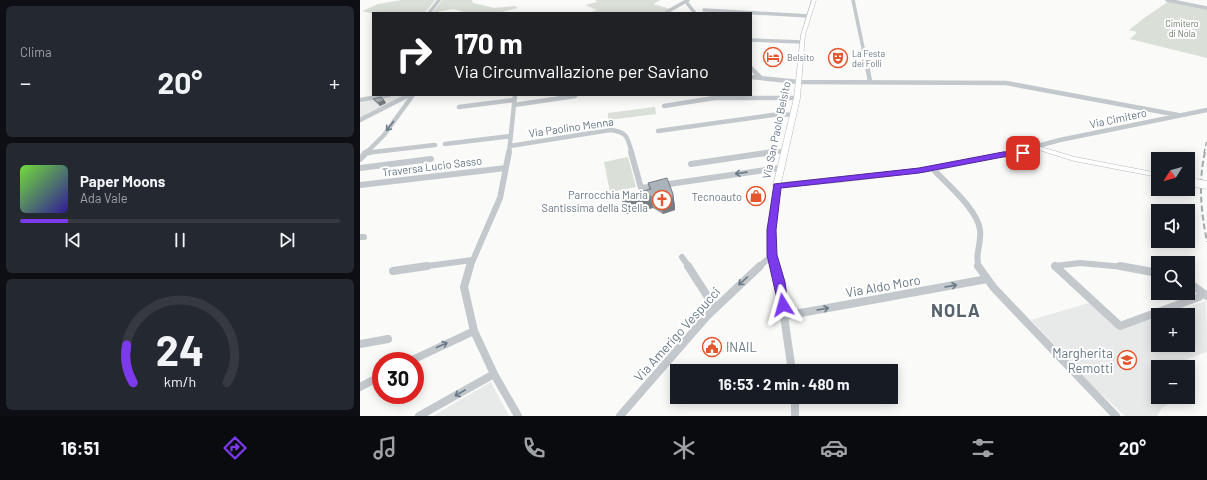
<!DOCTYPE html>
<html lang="it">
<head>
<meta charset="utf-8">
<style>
  :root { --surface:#171b24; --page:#242831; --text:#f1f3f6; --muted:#9ea1a6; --line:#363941; --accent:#7c3aed }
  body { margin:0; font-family:Barlow,sans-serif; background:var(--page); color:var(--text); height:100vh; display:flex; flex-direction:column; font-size:15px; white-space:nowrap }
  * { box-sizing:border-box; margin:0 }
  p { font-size:13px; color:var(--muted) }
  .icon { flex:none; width:22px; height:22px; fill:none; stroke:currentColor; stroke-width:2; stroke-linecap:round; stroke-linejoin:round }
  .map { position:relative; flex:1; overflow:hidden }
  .details { display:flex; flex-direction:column; gap:6px; padding:6px; background:#0d0f14; width:360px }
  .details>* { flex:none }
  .guide { position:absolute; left:12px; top:12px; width:380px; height:84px; border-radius:0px; box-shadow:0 2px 10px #0003; background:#202124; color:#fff; overflow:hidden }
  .needle { width:26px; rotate:233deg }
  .controls { position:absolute; left:791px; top:152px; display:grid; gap:8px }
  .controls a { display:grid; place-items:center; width:44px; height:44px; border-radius:0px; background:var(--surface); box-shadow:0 2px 10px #0003; font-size:20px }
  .speed { position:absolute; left:12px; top:352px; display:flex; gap:8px; font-size:20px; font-weight:700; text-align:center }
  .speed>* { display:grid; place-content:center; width:52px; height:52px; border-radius:50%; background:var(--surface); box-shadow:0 2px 10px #0003; line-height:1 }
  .speed .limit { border:6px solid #d22; background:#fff; color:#111 }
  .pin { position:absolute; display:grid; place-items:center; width:34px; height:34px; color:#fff; margin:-17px; border-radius:8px; box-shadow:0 2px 6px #0006 }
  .me { position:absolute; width:44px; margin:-22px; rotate:352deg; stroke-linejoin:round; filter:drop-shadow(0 0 3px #0008) }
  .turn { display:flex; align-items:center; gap:14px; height:84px; padding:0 16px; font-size:18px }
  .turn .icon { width:52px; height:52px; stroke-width:2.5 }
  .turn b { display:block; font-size:28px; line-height:34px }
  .big { font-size:30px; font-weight:700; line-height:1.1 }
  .details .widget { flex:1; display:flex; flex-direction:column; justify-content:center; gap:6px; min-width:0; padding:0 14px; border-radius:6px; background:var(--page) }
  .details .dial { align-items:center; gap:0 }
  .dial svg { height:104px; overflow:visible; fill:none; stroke:var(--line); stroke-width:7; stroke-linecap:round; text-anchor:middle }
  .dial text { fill:var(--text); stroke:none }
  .song { display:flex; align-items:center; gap:12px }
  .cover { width:48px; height:48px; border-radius:6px; background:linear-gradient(135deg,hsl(100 70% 55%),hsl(250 70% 35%)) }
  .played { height:4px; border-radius:2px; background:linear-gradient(90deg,var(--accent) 15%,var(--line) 15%) }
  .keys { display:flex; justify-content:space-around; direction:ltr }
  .heat { display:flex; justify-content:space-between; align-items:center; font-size:22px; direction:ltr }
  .trip { position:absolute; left:310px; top:364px; width:228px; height:40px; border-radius:0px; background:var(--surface); box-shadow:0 2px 10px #0003; font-weight:700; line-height:40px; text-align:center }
  .tab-bar { display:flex; height:64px; justify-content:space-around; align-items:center; background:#090b0e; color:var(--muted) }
  .tab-bar .icon { width:28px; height:28px }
  .tab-bar .current { color:var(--accent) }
  .tab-bar b { font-size:18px; color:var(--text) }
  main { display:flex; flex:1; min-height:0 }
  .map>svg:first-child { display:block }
  .built { fill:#e8e9e9 }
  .green { fill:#dadfd7 }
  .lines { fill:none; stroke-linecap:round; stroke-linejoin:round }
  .major-casing { stroke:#b5babe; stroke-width:1 }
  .minor-far3 { stroke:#c3c8cc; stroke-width:3.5 }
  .minor-far2 { stroke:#c3c8cc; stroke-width:4.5 }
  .minor-far1 { stroke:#c3c8cc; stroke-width:6 }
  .minor { stroke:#c3c8cc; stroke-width:8 }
  .major { fill:#fff; fill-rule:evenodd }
  .rail-far1 { stroke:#a2aab0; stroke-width:1.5; stroke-dasharray:4.5 2.5; stroke-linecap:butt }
  .rail { stroke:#a2aab0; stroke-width:2; stroke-dasharray:6 3; stroke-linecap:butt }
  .major-bridge-casing { stroke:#b5babe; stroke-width:9; stroke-linecap:butt }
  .major-bridge { stroke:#fff; stroke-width:8 }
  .wall { fill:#929a9f }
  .shaded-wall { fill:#777d82 }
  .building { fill:#aab3b9; stroke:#777d82 }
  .oneway { stroke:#6a7a87 }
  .route { fill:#7c3aed; stroke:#51269a }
  .labels { text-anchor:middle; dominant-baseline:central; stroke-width:4; stroke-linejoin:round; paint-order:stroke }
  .far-park-label { font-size:9px; fill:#687a64; stroke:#fff }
  .far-poi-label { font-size:9px; fill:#657683; stroke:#fff; text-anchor:start }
  .street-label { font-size:11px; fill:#657683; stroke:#fff }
  .poi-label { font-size:11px; fill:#657683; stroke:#fff; text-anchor:end }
  .near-street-label { font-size:13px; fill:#657683; stroke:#fff }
  .near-poi-label { font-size:13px; fill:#657683; stroke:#fff; text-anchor:start }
  .near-district-label { font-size:18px; font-weight:bold; letter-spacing:1px; fill:#57646e; stroke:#fff }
</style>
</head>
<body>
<main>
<section class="details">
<div class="widget"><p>Clima</p>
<div class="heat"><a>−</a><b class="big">20°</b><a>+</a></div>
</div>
<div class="widget">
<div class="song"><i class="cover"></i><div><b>Paper Moons</b><p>Ada Vale</p></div></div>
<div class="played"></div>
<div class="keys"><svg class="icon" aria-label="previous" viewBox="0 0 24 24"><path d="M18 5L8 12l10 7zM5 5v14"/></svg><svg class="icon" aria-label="pause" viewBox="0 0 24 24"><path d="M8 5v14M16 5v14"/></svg><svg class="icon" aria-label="next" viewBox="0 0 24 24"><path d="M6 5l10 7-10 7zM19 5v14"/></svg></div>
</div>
<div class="widget dial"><svg viewBox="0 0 100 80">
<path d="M14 69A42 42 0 1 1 86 69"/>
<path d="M14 69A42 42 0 0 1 9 40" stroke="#7c3aed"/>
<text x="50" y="56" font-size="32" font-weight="700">24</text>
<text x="50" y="72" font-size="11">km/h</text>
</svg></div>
</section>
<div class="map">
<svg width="847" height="416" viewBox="0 0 847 416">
  <rect width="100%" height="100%" fill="#fafaf8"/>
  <!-- built -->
  <path class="built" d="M37,95h4v3l-41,21v-16z
    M846,301l1,51 -42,15h-7v3l-5,1 5,5v21h16v3l-12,8 -5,8h-32l-30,-28 -64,-68 61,-18 17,16 9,12 40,-13v28h30v-30h-24z
    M131,382l18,34h-76z"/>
  <!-- green -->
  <path class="green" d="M42,0h33l-10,13 -52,1 -11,-3 16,-7z
    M82,0h30l1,3 21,5 21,-2 3,2 -20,5h-30l-15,-4 -21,4z
    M235,0h66l-8,4 17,5 -7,4h-71l-1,-1 6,-2 -12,-5 12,-3z
    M809,1l38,8v49l-77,-19 7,-7 -8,-2 15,-12z
    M295,107l1,7 -48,6v-7z
    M268,157l8,30 -26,5 -6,-30z"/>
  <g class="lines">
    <!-- major casing -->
    <g class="major-casing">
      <path id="major" d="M452,0h4l-11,35 -5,63 -19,85 152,-16 99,-21 3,2 -1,1 -8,2 10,1 3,2c-5,4 -18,2 -23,-1l-83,18 -92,11 -67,6 -1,-2 21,-88 7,-63z
        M681,147l34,10 83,16v4l-84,-16 -35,-11 -1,-1z
        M828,179l10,2 1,2 -4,2 -7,-2z"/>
    </g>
    <!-- minor-far3 -->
    <path class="minor-far3" d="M493,0l14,67
      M807,0l40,8
      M326,2l9,11
      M344,10l105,6
      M69,13l10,-13
      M305,13l23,-13
      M391,40l52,2"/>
    <!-- minor-far2 -->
    <path class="minor-far2" d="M507,66l3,15
      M391,68l10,10
      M391,77l48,5 207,1 172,32
      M0,100l29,-5
      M154,105l61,-9
      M304,106l50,-8h83
      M99,107l55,-7
      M0,120l49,-25
      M298,131l122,-17 13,1
      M85,144l66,-8
      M150,146l100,-16c18,2 17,7 22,23
      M674,147l26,-7 147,-30
      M5,153l70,-8
      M6,153l18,-18 29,-40
      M149,153l6,-58
      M406,153l17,-2"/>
    <!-- minor-far1 -->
    <path class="minor-far1" d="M271,152l10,36 139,-20
      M5,153l5,-1
      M0,159l7,-7
      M331,164l82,-12
      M0,168l71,-9
      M573,169c14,15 45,41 47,61 2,13 -6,25 -1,37
      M0,185l146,-17
      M0,237h4
      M322,257l7,10
      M60,267l52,-7
      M110,267l30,-69 9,-46
      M399,267l13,-12
      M415,267c-7,-27 -2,-54 2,-81
      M696,267l-1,-1 25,-3 45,4"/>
    <!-- minor -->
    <path class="minor" d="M110,266l-6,21 10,44 20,43 24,42
      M328,266l27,42
      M415,266l4,16 13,89
      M618,266l16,22 122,128
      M695,266l65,60 79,-29
      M760,266l38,7
      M33,271l34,-5
      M828,282l19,14
      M424,316l203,-37
      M0,344l28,-5
      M50,361l64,-30
      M0,387l21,-11
      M435,397v19
      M59,416l75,-42
      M260,416l87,-100 53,-50"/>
    <!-- major -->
    <use href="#major" class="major"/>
    <!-- rail-far1 -->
    <path class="rail-far1" d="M844,153l3,-13"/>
    <!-- rail -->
    <path class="rail" d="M845,152c-7,31 -4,59 2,90"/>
    <!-- major-bridge casing -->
    <g class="major-bridge-casing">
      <path id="major-bridge" d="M835,183l12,2"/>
    </g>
    <!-- major-bridge -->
    <use href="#major-bridge" class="major-bridge"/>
  </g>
  <!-- wall -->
  <path class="wall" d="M13,99l11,1 2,3 -6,3z
    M288,183l25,11 2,12v4l-12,4 -10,-6 -27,6 -3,-12 26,-12z"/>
  <!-- shaded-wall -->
  <path class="shaded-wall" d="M24,100l2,3 -6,3 -2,-3z
    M313,194l2,12v4l-12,4 -2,-12z
    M290,196l3,12 -27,6 -3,-12z"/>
  <!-- building -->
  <path class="building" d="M21,97l3,3 -6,3 -5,-4z
    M307,178l6,16v4l-12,4 -11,-6 -27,6 -1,-6 29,-7 -3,-6z"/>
  <!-- one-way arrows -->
  <defs><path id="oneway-shaft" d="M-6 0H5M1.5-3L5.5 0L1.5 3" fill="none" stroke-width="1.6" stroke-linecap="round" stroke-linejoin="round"/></defs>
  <g class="oneway">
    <use href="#oneway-shaft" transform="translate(30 126) rotate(128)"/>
    <use href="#oneway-shaft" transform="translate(381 173) rotate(172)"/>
    <use href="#oneway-shaft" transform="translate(383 281) rotate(138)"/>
    <use href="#oneway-shaft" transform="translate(591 286) rotate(-10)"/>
    <use href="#oneway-shaft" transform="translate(463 309) rotate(-10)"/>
    <use href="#oneway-shaft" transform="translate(82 345) rotate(-24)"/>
    <use href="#oneway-shaft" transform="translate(100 393) rotate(150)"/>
  </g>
  <!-- route -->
  <path class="route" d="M663,151l3,1v3l-23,2 -84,16 -138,15 -5,42 1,25 8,27 3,23 -1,3h-8l-12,-53v-25l7,-46 145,-16 84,-16z"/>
  <!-- icons -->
  <defs>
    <g id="hotel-ring" transform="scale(1)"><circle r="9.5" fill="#fff" stroke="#e4572e" stroke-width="1.5"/><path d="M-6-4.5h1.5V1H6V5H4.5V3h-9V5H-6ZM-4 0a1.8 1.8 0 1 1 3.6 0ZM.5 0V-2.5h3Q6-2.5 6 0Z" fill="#e4572e"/></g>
    <g id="theatre-ring" transform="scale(1)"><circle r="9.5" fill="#fff" stroke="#e4572e" stroke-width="1.5"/><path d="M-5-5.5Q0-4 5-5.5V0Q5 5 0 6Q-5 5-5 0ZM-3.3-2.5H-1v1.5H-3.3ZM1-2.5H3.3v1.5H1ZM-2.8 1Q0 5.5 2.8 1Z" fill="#e4572e"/></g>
    <g id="shop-ring" transform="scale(1)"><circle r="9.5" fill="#fff" stroke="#e4572e" stroke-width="1.5"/><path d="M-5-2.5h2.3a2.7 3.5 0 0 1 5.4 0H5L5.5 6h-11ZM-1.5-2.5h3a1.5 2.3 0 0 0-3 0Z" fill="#e4572e"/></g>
    <g id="church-ring" transform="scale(1)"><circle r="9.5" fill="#fff" stroke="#e4572e" stroke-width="1.5"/><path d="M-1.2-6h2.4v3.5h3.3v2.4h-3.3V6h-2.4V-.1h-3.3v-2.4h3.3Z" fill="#e4572e"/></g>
    <g id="civic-ring" transform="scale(1)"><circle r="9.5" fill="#fff" stroke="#e4572e" stroke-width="1.5"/><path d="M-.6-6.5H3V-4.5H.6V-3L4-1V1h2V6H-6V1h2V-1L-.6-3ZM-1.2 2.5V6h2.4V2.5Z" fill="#e4572e"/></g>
    <g id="school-ring" transform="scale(1)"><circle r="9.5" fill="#fff" stroke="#e4572e" stroke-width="1.5"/><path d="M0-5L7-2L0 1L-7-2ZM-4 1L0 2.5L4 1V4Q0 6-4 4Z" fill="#e4572e"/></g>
  </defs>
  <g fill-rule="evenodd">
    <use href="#hotel-ring" x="413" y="57"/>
    <use href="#theatre-ring" x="478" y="58"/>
    <use href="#shop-ring" x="396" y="196"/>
    <use href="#church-ring" x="302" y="200"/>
    <use href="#civic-ring" x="352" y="347"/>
    <use href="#school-ring" x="767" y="360"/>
  </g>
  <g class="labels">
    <!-- far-park labels -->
    <g class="far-park-label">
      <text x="822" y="23">Cimitero<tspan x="822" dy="10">di Nola</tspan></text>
    </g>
    <!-- far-poi labels -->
    <g class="far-poi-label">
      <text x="492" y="53">La Festa<tspan x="492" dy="10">dei Folli</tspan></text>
      <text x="427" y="57">Belsito</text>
    </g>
    <!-- street labels -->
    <g class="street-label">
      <text transform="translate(758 118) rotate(-12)">Via Cimitero</text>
      <text transform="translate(211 127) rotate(-8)">Via Paolino Menna</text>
      <text transform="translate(416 130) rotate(-78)">Via San Paolo Belsito</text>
      <text transform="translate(72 166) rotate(-7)">Traversa Lucio Sasso</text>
    </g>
    <!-- poi labels -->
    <g class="poi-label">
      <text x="288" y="194">Parrocchia Maria<tspan x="288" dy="13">Santissima della Stella</tspan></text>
      <text x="382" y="196">Tecnoauto</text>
    </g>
    <!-- near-street labels -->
    <g class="near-street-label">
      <text transform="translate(523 286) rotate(-10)">Via Aldo Moro</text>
      <text transform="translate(317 334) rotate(-48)">Via Amerigo Vespucci</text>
    </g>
    <!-- near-poi labels -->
    <g class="near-poi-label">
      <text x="366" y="347">INAIL</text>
      <text x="753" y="353" text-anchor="end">Margherita<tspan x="753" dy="15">Remotti</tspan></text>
    </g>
    <!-- near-district labels -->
    <g class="near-district-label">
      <text x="596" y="310">NOLA</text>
    </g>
  </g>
</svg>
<div class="controls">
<a><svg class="needle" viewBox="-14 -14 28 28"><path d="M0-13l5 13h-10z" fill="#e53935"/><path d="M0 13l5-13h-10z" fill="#9ea1a6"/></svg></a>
<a><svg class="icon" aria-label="sound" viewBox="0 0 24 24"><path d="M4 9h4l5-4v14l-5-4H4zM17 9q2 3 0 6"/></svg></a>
<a><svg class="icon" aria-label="search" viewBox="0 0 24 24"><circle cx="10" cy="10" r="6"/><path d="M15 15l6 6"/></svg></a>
<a>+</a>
<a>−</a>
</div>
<div class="speed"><div class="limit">30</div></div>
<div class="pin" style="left:663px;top:153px;background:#d93025"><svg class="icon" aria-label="arrive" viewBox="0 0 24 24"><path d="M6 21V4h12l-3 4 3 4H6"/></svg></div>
<svg class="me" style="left:423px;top:305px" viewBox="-20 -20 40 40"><path d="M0-17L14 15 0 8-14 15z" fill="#7c3aed" stroke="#fff" stroke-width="4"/></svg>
<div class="trip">16:53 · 2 min · 480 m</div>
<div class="guide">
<div class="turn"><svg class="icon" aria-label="right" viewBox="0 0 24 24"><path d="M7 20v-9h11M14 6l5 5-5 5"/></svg><div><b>170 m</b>Via Circumvallazione per Saviano</div></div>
</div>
</div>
</main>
<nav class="tab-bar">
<b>16:51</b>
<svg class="icon current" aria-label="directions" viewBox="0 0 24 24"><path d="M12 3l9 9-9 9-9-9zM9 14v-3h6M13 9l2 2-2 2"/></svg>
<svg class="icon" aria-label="music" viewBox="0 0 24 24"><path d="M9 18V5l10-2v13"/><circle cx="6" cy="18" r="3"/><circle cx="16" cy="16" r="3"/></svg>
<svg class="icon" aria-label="phone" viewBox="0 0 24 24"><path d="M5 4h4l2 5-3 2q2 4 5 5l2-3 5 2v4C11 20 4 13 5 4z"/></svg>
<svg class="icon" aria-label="climate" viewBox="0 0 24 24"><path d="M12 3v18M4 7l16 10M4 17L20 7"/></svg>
<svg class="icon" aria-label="car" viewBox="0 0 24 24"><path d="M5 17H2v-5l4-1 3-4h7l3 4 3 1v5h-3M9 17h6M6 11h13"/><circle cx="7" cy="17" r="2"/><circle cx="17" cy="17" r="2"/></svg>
<svg class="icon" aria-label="filters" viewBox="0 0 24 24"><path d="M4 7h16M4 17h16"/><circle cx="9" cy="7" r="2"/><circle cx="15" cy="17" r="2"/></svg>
<b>20°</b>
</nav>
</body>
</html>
